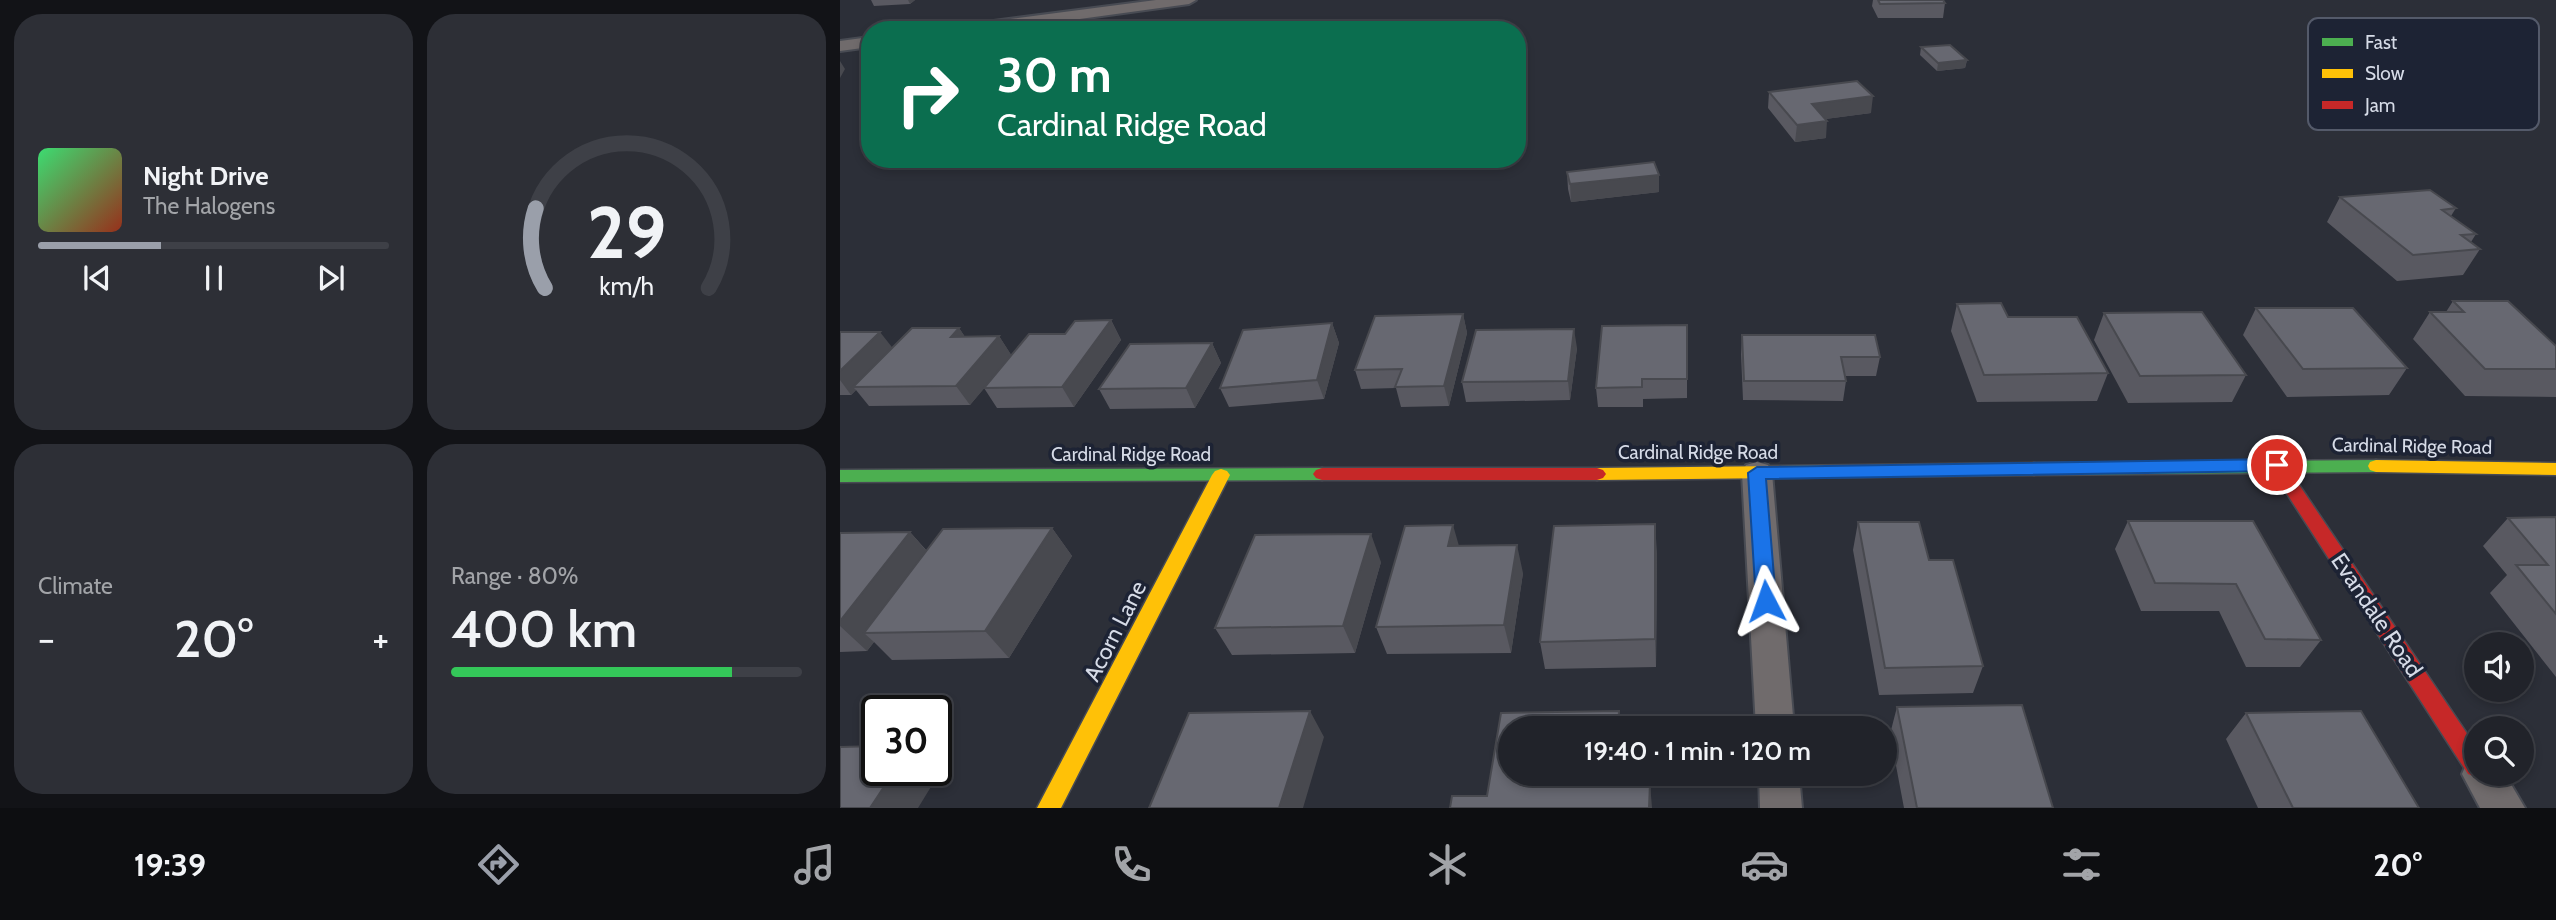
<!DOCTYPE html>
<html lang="en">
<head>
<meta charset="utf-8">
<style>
  :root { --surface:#21232a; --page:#2d2f36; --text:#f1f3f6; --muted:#a2a4a8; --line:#3e4047; --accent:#9a9faa }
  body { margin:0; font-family:Cabin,sans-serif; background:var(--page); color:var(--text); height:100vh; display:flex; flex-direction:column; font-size:26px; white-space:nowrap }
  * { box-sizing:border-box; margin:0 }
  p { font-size:23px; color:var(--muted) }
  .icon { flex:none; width:38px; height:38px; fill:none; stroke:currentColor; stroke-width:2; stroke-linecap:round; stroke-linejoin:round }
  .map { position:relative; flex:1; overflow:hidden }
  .panel { display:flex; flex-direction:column; gap:14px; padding:14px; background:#121317; width:840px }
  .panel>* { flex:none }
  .hud { position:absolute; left:21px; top:21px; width:665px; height:147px; border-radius:28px; box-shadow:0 4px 10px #0003,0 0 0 2px var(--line); background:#0b6e4f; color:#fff; overflow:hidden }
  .fabs { position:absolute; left:1624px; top:632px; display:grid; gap:14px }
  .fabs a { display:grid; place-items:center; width:70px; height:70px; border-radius:50%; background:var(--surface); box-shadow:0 4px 10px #0003,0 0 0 2px var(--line); font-size:35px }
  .speed { position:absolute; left:21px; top:695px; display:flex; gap:14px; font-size:35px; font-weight:700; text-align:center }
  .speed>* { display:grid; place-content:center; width:91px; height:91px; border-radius:50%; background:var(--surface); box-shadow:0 4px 10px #0003,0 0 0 2px var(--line); line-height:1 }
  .speed .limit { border:4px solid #111; border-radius:10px; background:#fff; color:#111 }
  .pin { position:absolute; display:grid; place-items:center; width:60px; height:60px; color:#fff; margin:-30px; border:4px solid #fff; border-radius:50%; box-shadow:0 2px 7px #0007 }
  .me { position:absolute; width:77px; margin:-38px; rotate:356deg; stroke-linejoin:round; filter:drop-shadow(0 0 5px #0008) }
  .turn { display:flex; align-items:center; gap:24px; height:147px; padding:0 21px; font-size:32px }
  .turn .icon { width:91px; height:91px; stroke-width:2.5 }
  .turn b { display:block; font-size:49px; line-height:60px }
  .big { font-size:52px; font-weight:600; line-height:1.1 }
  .panel .card { flex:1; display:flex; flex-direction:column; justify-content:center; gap:10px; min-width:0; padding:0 24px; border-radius:28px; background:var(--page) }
  .panel .dial { align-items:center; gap:0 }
  .dial svg { height:182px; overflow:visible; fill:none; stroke:var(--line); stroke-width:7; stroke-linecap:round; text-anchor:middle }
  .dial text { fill:var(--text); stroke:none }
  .song { display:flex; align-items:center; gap:21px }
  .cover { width:84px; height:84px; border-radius:10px; background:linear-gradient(135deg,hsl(140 70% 55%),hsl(10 70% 35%)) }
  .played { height:7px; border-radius:4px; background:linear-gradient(90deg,var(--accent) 35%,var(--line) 35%) }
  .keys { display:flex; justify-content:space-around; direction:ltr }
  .heat { display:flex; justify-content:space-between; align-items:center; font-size:38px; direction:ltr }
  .charge { height:10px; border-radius:5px; background:linear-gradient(90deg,#34c759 80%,var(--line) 0) }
  .panel .tiles { flex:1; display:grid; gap:14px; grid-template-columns:repeat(2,1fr) }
  .trip { position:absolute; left:658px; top:716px; width:399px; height:70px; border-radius:35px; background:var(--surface); box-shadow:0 4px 10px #0003,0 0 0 2px var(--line); font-weight:600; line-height:70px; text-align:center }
  .tab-bar { display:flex; height:112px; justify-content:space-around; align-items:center; background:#0d0e11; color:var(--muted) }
  .tab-bar .icon { width:49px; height:49px }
  .tab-bar .current { color:var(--accent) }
  .tab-bar b { font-size:32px; color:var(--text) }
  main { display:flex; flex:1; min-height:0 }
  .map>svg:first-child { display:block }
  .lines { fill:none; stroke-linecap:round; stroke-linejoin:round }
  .street-casing { stroke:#484b53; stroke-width:4 }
  .fast-casing { stroke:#484b53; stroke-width:3 }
  .slow-casing { stroke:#484b53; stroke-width:3 }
  .jam-casing { stroke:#484b53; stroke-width:3 }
  .street { fill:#706b6c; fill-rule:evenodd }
  .fast { fill:#4caf50; fill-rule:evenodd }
  .slow { fill:#ffc107; fill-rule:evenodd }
  .jam { fill:#c62828; fill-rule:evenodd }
  .wall { fill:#595961 }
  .shaded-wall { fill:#48494f }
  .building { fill:#676871; stroke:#48494f; stroke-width:2 }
  .route { fill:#1a73e8; stroke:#114b97; stroke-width:2 }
  .labels { text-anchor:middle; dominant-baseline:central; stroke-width:7; stroke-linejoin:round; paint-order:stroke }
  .street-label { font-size:19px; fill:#d6dbe7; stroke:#1d2334 }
  .near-street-label { font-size:23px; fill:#d6dbe7; stroke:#1d2334 }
  .key { fill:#1d2334; stroke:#545a6a; stroke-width:2 }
  .key-label { font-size:19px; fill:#d6dbe7 }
</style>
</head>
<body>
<main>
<section class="panel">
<div class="tiles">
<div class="card">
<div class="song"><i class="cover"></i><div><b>Night Drive</b><p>The Halogens</p></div></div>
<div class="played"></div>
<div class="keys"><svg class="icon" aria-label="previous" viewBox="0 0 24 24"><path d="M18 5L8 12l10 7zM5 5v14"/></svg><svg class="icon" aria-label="pause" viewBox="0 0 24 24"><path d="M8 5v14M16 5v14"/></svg><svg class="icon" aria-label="next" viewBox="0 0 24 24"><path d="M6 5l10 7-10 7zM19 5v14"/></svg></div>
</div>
<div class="card dial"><svg viewBox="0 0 100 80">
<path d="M14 69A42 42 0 1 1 86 69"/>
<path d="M14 69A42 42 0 0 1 10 34" stroke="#9a9faa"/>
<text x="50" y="56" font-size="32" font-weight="700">29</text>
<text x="50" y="72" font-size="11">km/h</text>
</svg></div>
<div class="card"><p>Climate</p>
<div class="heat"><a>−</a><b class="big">20°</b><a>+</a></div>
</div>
<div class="card"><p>Range · 80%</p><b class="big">400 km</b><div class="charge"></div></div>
</div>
</section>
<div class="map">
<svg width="1716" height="808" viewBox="0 0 1716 808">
  <rect width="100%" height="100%" fill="#2c2f38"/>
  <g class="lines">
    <!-- street casing -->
    <g class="street-casing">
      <path id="street" d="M316,0h40l-7,4 -189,26h-45l8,-5z
        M30,37v10l-30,4v-10z
        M917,462l11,3 4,8 22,255h-38l-14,-255 4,-8z
        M1636,757v17h29l20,34h-45l-18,-34 6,-14z
        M919,774h40l3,34h-42z"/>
    </g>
    <!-- fast casing -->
    <g class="fast-casing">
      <path id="fast" d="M1536,460l6,2 2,4 -2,4 -6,2 -342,3 -6,-2 -2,-4 2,-4 6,-2z
        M482,468l6,2 3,4 -3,4 -6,2 -482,2v-12z"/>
    </g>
    <!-- slow casing -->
    <g class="slow-casing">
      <path id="slow" d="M1536,460l180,3v12l-180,-3 -6,-2 -2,-4 2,-4z
        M1194,463l6,2 2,4 -2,4 -6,2 -437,5 -6,-2 -3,-4 3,-4 6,-2z
        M381,469l6,2 3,4 -169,333h-24l175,-333 3,-4z"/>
    </g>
    <!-- jam casing -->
    <g class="jam-casing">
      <path id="jam" d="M1437,459l6,2 193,286v27h8l-8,3 -8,-3 -197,-305 -2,-4 2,-4z
        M482,468h275l6,2 3,4 -3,4 -6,2h-275l-6,-2 -3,-4 3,-4z"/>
    </g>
    <!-- street -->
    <use href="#street" class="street"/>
    <!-- fast -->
    <use href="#fast" class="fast"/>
    <!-- slow -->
    <use href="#slow" class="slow"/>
    <!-- jam -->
    <use href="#jam" class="jam"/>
  </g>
  <!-- wall -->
  <path class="wall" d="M31,0h44l-5,4 -36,2z
    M1033,0h70l2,3 -2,15h-65l-6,-12z
    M1081,47l46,13 -2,8 -28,3 -17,-16z
    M929,92l102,21 -46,6 1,19 -31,4 -27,-34z
    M727,172l92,20 -88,10 -3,-13z
    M1500,197l116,11 -5,8 25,18 -5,8 9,7 -17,26 -66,6 -70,-59z
    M1613,301l103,45v51l-91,-1 -52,-57 17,-27h16z
    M1117,304l51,13 100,56 -11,28 -120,1 -26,-71z
    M1416,308l151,60 -18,27 -102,2 -44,-62z
    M1264,313l142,62 -14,27 -104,1 -34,-63z
    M623,314l4,19 -18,73 -48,1 -5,-19 -35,1 -6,-19z
    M271,320l10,20 -47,67 -77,1 -13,-20 -14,17 -101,1 -13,-16 -5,5h-11v-63l52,16 67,-20 6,9 34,-1 12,19 54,-21z
    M492,323l7,20 -15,56 -95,8 -9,-19z
    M847,325v73l-44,1v8h-45l-2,-19z
    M902,335l138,22 -4,19h-31l1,5 -3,20 -100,-1 -2,-46z
    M372,343l9,20 -26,45 -85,1 -11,-20z
    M737,348l-7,52 -104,2 -4,-20z
    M1716,517v160l-66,-84 17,-18 -24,-29 25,-28z
    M1288,521h125l68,119 -21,27h-54l-27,-56h-78l-26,-62z
    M1018,522l71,38 54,106 -10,27 -94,2 -26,-145z
    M212,528l20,28 -63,102 -117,2 -18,-18 -7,9 -27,1v-119l70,-1 17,19z
    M817,552l-1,115 -111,2 -5,-27z
    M541,562l-26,91 -123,2 -17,-27z
    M683,573l-12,80 -124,1 -11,-27z
    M1057,707l156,101h-149l-14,-74z
    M1406,713l173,95h-161l-32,-69z"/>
  <!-- shaded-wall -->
  <path class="shaded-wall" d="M68,0h7l-5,4z
    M1127,60l-2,8 -28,3 1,-8z
    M0,61l5,8 -5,9z
    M1033,96l-2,17 -60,8 1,-17z
    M987,121l-1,17 -31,4 2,-17z
    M819,175v17l-88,10 -1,-18z
    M623,314l4,19 -18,73 -5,-20z
    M271,320l10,20 -47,67 -12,-20z
    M492,323l7,20 -15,56 -7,-19z
    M119,328l13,19 -21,-10z
    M734,329l3,19 -7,52 -2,-19z
    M40,332l15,19 -42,36 3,3 -5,5 -11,-15v-9z
    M159,336l13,20 -42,49 -14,-19z
    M372,343l9,20 -26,45 -9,-20z
    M815,524l2,28 -1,115 -1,-28z
    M613,525l8,28 -13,-7z
    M212,528l20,28 -63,102 -24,-27z
    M70,532l24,28 -70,73 10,9 -7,9 -27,-25v-5z
    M531,534l10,28 -26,91 -12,-27z
    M677,545l6,28 -12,80 -7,-28z
    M470,711l14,26 -21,71h-24z
    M96,769l4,3 -22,36h-48l25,-38h41z
    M776,774h4l-2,34 -3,-24z
    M810,783l2,25h-3z"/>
  <!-- building -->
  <path class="building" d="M1038,0h65l2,3 -65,1z
    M1110,45l17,15 -29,3 -17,-16z
    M1017,81l16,15 -61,8 15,17 -30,4 -28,-33z
    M814,162l5,13 -89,9 -3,-12z
    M1590,190l26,18 -14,2 34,24 -15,1 19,14 -67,6 -73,-58z
    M1613,301h55l48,45v23h-71l-55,-57h34z
    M1161,303l7,14h69l31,56 -124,2 -27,-71z
    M1416,308h97l54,60 -104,1z
    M1362,312l44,63 -106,1 -36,-63z
    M623,314l-19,72 -49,1 7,-18 -47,1 20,-54z
    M271,320l-49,67 -78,1 45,-54h36l10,-13z
    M492,323l-15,57 -97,8 23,-58z
    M847,325v54h-45v8l-46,1 6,-62z
    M72,328h47l-8,9 48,-1 -43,50 -103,1z
    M734,329l-6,52 -106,1 14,-52z
    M0,332h40l-40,39z
    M902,335h133l5,22h-39l5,24h-102z
    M372,343l-26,45 -87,1 31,-45z
    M1716,517v97l-40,-49h32l-40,-47z
    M1288,521h125l68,119 -56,-1 -29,-55 -81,-1z
    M1018,522h61l10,38h24l30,106 -98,2z
    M815,524v115l-115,3 14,-116z
    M613,525l-5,21 69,-1 -13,80 -128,2 29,-101z
    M212,528l-67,103 -121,2 79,-104z
    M70,532l-70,89v-88z
    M531,534l-28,92 -128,2 40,-93z
    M1182,705l31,103h-136l-20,-101z
    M470,711l-31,97h-130l40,-95z
    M779,711l-1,17h-108v46h106l-1,10 35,-1 -1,25h-199l2,-12h35l14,-83z
    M1521,711l58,97h-126l-47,-95z
    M37,746v24h18l-25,38h-30v-61z"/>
  <!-- route -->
  <path class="route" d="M1437,459l8,6 -8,6 -511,8 10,122 -3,5 -7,3 -7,-3 -3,-5 -8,-128 9,-6z"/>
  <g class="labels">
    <!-- street labels -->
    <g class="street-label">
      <text transform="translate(1572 446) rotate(1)">Cardinal Ridge Road</text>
      <text x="858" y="452">Cardinal Ridge Road</text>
      <text x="291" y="454">Cardinal Ridge Road</text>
    </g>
    <!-- near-street labels -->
    <g class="near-street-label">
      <text transform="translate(1537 615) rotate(56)">Evandale Road</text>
      <text transform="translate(275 631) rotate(-63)">Acorn Lane</text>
    </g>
  </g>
  <!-- legend -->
  <rect x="1468" y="18" width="231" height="112" rx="10" class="key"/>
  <rect x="1482" y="38" width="31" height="8" fill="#4caf50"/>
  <rect x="1482" y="69" width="31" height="9" fill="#ffc107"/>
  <rect x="1482" y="101" width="31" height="8" fill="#c62828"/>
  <g class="key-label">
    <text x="1525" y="49">Fast</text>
    <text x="1525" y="80">Slow</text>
    <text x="1525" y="112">Jam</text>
  </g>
</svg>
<div class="fabs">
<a><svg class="icon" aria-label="sound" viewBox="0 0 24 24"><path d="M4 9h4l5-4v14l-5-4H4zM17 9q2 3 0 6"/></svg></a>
<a><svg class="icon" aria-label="search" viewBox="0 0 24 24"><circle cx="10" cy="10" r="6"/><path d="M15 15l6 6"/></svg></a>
</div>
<div class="speed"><div class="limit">30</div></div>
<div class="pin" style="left:1437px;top:465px;background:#d93025"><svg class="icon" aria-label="arrive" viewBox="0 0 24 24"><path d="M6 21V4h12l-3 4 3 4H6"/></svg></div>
<svg class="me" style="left:926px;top:601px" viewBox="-20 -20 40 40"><path d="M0-17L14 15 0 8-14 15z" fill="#1a73e8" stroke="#fff" stroke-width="4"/></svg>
<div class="trip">19:40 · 1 min · 120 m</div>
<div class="hud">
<div class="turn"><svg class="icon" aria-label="right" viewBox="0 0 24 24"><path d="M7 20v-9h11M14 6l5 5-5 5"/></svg><div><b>30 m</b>Cardinal Ridge Road</div></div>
</div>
</div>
</main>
<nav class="tab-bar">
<b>19:39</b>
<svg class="icon current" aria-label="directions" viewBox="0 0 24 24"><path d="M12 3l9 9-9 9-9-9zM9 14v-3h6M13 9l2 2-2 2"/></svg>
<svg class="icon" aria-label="music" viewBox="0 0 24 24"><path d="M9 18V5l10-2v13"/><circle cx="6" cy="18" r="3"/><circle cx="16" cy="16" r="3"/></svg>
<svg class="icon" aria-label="phone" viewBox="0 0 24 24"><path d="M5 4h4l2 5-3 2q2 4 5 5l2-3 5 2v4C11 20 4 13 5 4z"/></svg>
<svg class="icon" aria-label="climate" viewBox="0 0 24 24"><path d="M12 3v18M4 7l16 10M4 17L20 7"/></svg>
<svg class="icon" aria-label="car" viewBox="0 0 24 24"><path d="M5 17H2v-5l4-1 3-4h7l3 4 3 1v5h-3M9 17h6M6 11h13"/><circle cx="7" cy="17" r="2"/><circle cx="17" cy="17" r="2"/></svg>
<svg class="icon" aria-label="filters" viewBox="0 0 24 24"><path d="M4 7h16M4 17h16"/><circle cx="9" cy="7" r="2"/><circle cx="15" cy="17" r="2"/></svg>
<b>20°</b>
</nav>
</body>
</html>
